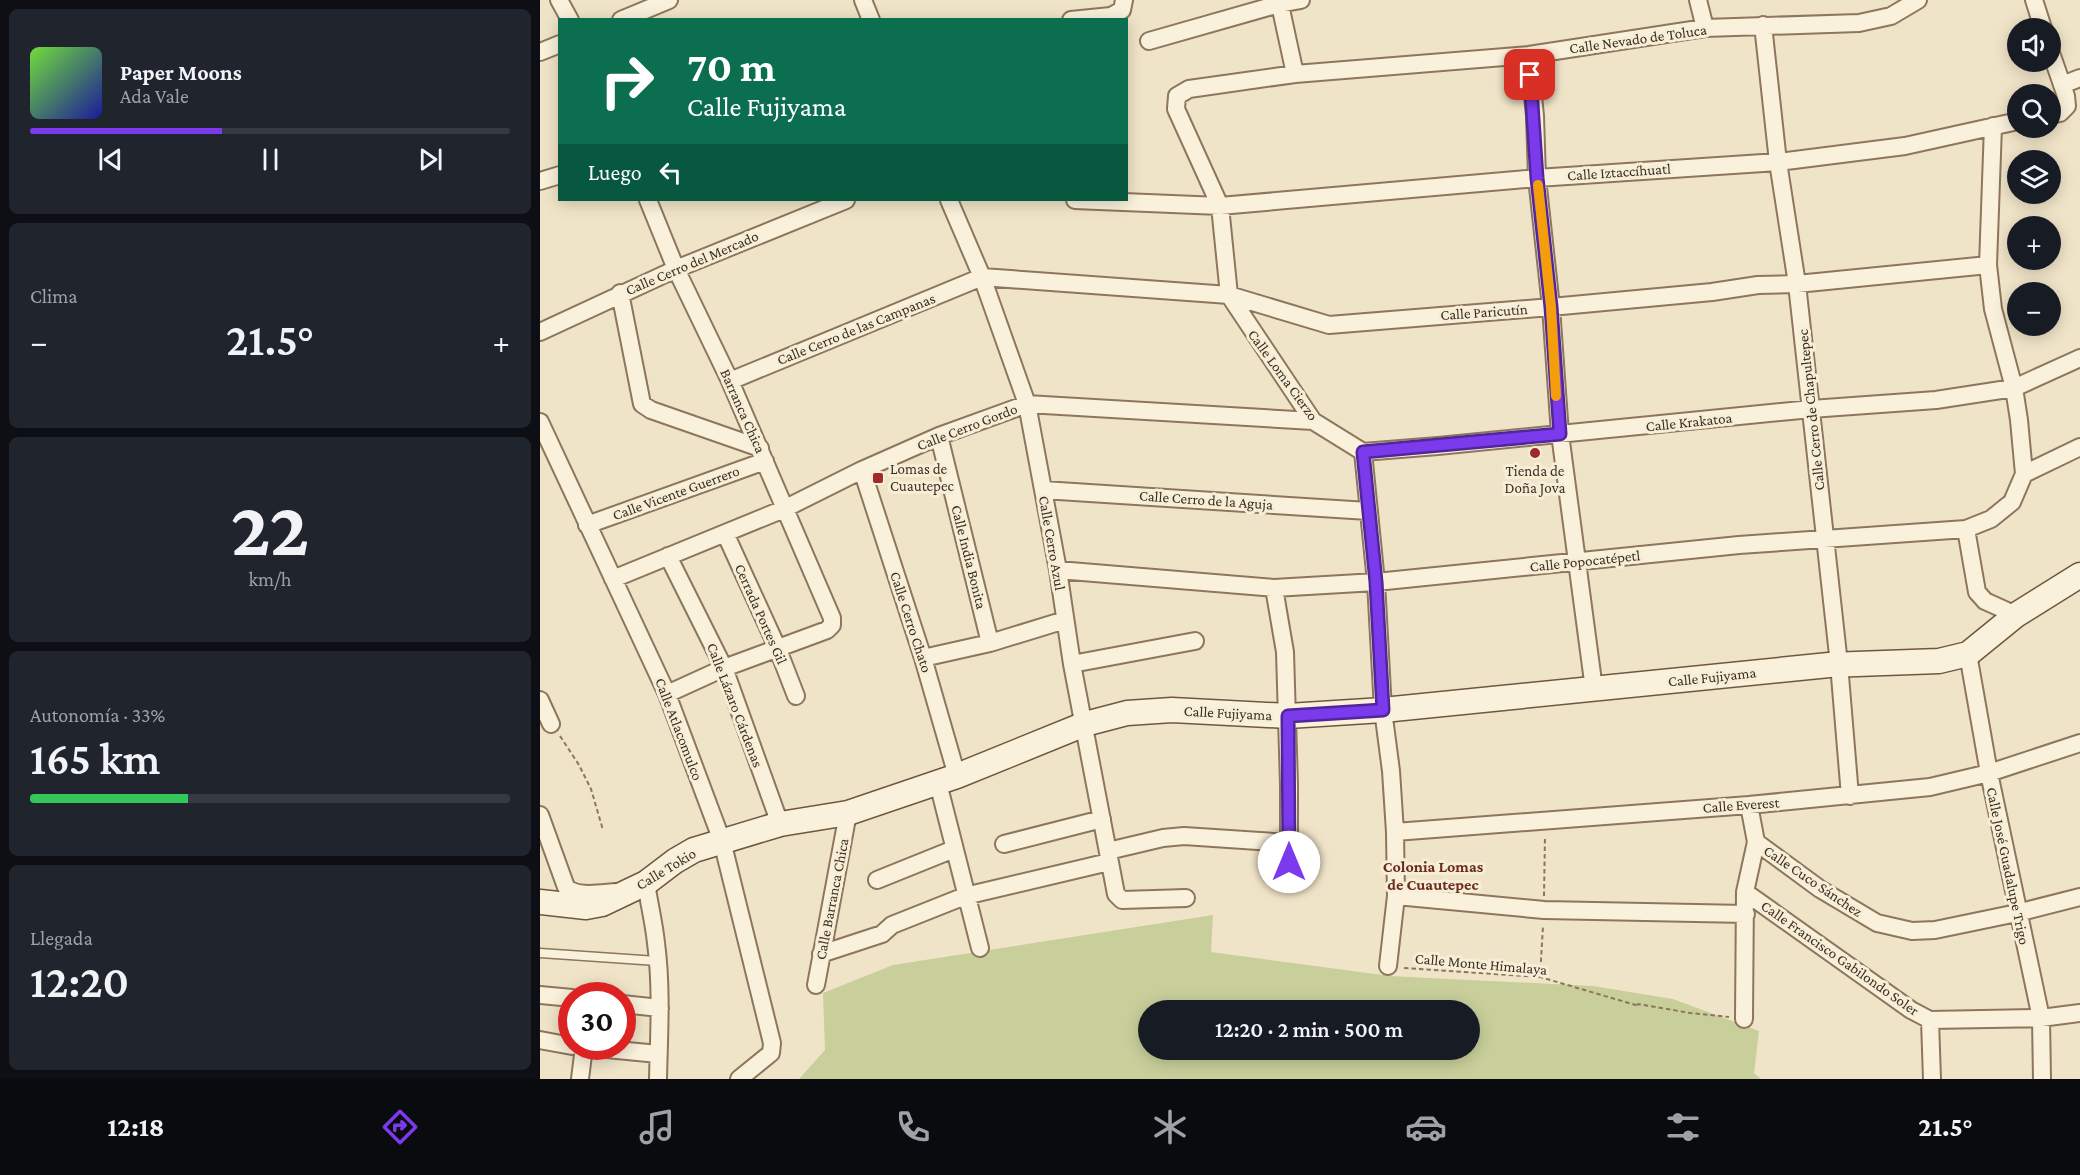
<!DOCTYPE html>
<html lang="es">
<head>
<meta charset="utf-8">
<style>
  :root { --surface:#171b24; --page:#20242c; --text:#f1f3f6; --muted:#9ea1a6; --line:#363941; --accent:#7c3aed }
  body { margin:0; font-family:"Crimson Pro",serif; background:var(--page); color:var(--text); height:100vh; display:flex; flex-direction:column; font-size:22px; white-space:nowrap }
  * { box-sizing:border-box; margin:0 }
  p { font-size:20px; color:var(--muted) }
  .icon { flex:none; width:33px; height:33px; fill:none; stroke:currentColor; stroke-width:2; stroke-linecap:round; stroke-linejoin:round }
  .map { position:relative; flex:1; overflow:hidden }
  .details { display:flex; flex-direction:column; gap:9px; padding:9px; background:#0d0f14; width:540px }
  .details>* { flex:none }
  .hud { position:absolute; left:18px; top:18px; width:570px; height:183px; border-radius:0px; box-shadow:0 3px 15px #0003; background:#0b6e4f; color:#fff; overflow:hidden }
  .buttons { position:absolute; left:1467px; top:18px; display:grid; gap:12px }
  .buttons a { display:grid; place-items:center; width:54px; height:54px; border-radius:50%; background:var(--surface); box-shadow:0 3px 15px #0003; font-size:30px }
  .speed { position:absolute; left:18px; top:982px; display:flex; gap:12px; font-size:30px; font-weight:700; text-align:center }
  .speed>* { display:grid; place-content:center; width:78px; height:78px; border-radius:50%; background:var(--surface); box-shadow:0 3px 15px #0003; line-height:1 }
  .speed .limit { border:9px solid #d22; background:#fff; color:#111 }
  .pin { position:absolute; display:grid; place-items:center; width:51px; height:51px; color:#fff; margin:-26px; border-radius:12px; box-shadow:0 3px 9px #0006 }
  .me { position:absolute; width:66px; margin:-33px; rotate:0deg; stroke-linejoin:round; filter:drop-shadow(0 0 4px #0008) }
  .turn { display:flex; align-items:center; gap:21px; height:126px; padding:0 30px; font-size:27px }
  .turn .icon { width:78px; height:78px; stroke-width:2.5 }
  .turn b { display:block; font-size:42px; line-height:51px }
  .then { display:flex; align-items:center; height:57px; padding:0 30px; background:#0003; gap:12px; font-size:22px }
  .big { font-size:45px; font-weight:600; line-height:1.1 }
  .details .card { flex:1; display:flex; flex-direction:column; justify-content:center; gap:9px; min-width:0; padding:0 21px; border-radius:9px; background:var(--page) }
  .details .dial { align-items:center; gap:0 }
  .dial b { font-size:78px; line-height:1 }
  .song { display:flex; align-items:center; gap:18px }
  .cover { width:72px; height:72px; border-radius:9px; background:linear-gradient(135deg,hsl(100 70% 55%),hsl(240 70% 35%)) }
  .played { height:6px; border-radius:3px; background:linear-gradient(90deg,var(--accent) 40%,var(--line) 40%) }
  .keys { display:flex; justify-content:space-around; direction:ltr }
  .heat { display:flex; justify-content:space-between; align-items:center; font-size:33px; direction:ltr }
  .charge { height:9px; border-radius:4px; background:linear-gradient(90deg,#34c759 33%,var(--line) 0) }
  .trip { position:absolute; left:598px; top:1000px; width:342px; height:60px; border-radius:30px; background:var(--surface); box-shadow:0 3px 15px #0003; font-weight:600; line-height:60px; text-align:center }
  .tabs { display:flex; height:96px; justify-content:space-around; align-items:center; background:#090b0e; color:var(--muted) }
  .tabs .icon { width:42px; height:42px }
  .tabs .active { color:var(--accent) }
  .tabs b { font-size:27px; color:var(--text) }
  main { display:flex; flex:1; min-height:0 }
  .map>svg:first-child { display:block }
  .green { fill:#c9cf9b; fill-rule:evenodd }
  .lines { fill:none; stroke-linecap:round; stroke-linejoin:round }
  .lane-casing { stroke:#8d765c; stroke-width:11 }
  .street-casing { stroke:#8d765c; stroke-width:20 }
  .secondary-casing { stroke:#6f573f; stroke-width:27 }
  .path { stroke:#8d765c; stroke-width:2; stroke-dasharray:4.5 3; stroke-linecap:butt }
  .lane { stroke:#faf1dc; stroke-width:8 }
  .street { stroke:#faf1dc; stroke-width:16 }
  .secondary { stroke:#faf1dc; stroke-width:24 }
  .route-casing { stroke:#51269a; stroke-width:15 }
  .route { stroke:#7c3aed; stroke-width:10 }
  .slow { stroke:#f59e0b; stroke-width:10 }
  .poi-dot { fill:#9e2a2b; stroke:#f7eed8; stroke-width:2 }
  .labels { text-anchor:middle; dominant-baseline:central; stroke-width:6; stroke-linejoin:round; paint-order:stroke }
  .street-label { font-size:15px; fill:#3d2e20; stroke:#f7eed8 }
  .poi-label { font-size:15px; fill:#3d2e20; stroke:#f7eed8; text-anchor:start }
  .neighbourhood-label { font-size:16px; font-weight:bold; fill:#6b2e1e; stroke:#f7eed8 }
</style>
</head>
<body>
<main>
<section class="details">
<div class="card">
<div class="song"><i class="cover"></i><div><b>Paper Moons</b><p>Ada Vale</p></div></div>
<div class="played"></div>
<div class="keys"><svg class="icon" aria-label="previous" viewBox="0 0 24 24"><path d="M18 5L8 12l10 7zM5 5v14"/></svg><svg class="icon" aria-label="pause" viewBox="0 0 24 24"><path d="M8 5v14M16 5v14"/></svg><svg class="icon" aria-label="next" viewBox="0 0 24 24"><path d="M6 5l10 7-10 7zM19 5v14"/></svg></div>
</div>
<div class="card"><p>Clima</p>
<div class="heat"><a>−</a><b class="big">21.5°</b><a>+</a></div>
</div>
<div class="card dial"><b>22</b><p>km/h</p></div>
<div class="card"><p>Autonomía · 33%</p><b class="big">165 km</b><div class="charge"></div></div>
<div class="card"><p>Llegada</p><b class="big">12:20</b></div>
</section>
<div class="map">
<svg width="1540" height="1079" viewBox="0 0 1540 1079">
  <rect width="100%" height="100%" fill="#f0e4c8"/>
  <!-- green -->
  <path class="green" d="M673,915l-2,37 179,24 203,10 80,13 86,32 -5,42 7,6h-962l26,-29 -2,-57 70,-28zM609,1011h321v39h-321z"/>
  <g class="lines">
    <!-- lane casing -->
    <g class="lane-casing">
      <path id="lane" d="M0,953l117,8"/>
    </g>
    <!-- street casing -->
    <g class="street-casing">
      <path id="street" d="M19,0l11,20
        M323,0l8,20
        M739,0l16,74
        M1158,0l7,28
        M1494,0l9,28
        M81,20l48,-20
        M531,20l40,-4 11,-6 2,-10
        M1223,25l15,137 19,122 42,380 11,132
        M609,41l130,-37 22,-4
        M1510,50l16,46 1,10 -7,7 -10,2
        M0,52l20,-8
        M989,55l6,61 2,62 14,129 9,127 34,255
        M1522,85l18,-7
        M1453,126l-5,139 5,44 21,79 5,32 5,54
        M0,181l20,-6
        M108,200l28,69 54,112 102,237v7l-5,5 -103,38 -57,26
        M409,200l33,77 45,127 31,166 14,94 44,230 6,6 64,-2
        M535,200l145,6 317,-28 241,-16 127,-16 113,-25
        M80,293l22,111 9,6 109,38
        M0,332l136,-63 170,-69
        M190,381l252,-104 247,18 100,30 222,-18 161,-15 46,-7 39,-1 191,-19
        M0,422l127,272 55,147 50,202 -1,10 -32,26
        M399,436l51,207
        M823,452l75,-6 373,-37 125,-9 78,-12 66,-30
        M322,470l61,188 34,118
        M503,490l325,21
        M47,525l178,-64
        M1426,529l11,63 8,9 31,14
        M185,533l52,114 19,49
        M128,556l56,112 56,156
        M518,570l216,18 102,-6 363,-37 227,-16 25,-10 21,-17 12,-28 56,-27
        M73,579l171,-70 78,-39 77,-34 88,-32 286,17
        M734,588l11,64 4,133v96
        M1428,654l21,119 52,245 1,61
        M383,658l67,-15 75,-23
        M532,664l123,-23
        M0,700l11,24
        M398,783l42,165
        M0,815l26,72c11,11 35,6 50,5
        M855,832l354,-27 181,-18 59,-14 91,-30
        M1216,842l64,47 57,34 35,8 23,-1 82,-17 63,-16
        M464,844l98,-25
        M568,851l55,-13 21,-2 105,7
        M337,880l77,-31
        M106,883c3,20 8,40 10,60 6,45 3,91 2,136
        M1205,892l166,118 19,10 111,-2 39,-5
        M856,896l148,14 202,4
        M281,954l61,-20 10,-9 73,-29 144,-34
        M848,966l8,-70 -1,-64 -4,-61 -8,-61 -7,-128 -13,-130 -50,-31 -84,-126 -9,-89 -44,-97 1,-13 12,-7 106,-15 234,-19 176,-27 154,-5 32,-7 27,-16
        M276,985l32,-172
        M0,995l32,3
        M82,1004l38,4
        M1204,1019l1,-127 11,-50 -7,-37
        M1390,1020l2,59
        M0,1040l32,6
        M67,1049l51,5
        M40,1079l4,-32"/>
    </g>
    <!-- secondary casing -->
    <g class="secondary-casing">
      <path id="secondary" d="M0,902l46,5 16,-3 44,-21 29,-22 19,-11 86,-26 68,-11 109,-37 128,-52 42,-11 45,-3 116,6 95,-6 446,-45 110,-4 29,-7 48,-39 64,-40"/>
    </g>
    <!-- path -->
    <path class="path" d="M20,736l19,29 12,24 12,41
      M1004,896l1,-60
      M864,968l136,9 99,29 -1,-2 52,9 39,4
      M1000,977l3,-51"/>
    <!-- lane -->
    <use href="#lane" class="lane"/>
    <!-- street -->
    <use href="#street" class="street"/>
    <!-- secondary -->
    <use href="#secondary" class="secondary"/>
  </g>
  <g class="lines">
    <!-- route casing -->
    <g class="route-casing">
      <path id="route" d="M749,862l-1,-146 95,-6 -7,-128 -13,-130 197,-18 -9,-127 -14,-129 -7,-103"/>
    </g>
    <!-- route -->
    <use href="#route" class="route"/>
    <!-- slow -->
    <path class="slow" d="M998,185l13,122 5,89"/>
  </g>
  <!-- markers -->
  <g class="poi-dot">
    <circle cx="995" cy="453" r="6"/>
    <rect x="332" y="472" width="12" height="12" rx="3"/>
  </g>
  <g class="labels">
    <!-- street labels -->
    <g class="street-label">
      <text transform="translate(1098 39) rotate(-8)">Calle Nevado de Toluca</text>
      <text transform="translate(1079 172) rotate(-4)">Calle Iztaccíhuatl</text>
      <text transform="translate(152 263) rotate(-23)">Calle Cerro del Mercado</text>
      <text transform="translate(944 312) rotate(-4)">Calle Paricutín</text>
      <text transform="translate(316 329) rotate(-22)">Calle Cerro de las Campanas</text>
      <text transform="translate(743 375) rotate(54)">Calle Loma Cierzo</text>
      <text transform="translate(1271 410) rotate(-96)">Calle Cerro de Chapultepec</text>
      <text transform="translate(203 411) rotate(66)">Barranca Chica</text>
      <text transform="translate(1149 422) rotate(-6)">Calle Krakatoa</text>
      <text transform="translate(427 427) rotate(-21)">Calle Cerro Gordo</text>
      <text transform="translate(136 493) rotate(-20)">Calle Vicente Guerrero</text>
      <text transform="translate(666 500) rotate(4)">Calle Cerro de la Aguja</text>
      <text transform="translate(512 543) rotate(80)">Calle Cerro Azul</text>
      <text transform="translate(429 557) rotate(76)">Calle India Bonita</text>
      <text transform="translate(1045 561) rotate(-6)">Calle Popocatépetl</text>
      <text transform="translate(221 614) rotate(66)">Cerrada Portes Gil</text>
      <text transform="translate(371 622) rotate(72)">Calle Cerro Chato</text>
      <text transform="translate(1172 677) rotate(-6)">Calle Fujiyama</text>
      <text transform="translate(195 705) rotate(69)">Calle Lázaro Cárdenas</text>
      <text transform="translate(688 713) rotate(3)">Calle Fujiyama</text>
      <text transform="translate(139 729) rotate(69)">Calle Atlacomulco</text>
      <text transform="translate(1201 805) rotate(-4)">Calle Everest</text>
      <text transform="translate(1468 866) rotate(78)">Calle José Guadalupe Trigo</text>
      <text transform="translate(126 869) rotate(-31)">Calle Tokio</text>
      <text transform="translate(1273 881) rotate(34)">Calle Cuco Sánchez</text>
      <text transform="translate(292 899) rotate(-79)">Calle Barranca Chica</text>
      <text transform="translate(1300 958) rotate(35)">Calle Francisco Gabilondo Soler</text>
      <text transform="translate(941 964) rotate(5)">Calle Monte Himalaya</text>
    </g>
    <!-- poi labels -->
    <g class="poi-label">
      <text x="350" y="469">Lomas de<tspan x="350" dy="17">Cuautepec</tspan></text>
      <text x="995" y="471" text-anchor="middle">Tienda de<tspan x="995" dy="17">Doña Jova</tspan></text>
    </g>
    <!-- neighbourhood labels -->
    <g class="neighbourhood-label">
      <text x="893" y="866">Colonia Lomas<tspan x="893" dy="18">de Cuautepec</tspan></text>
    </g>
  </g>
</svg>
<div class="buttons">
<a><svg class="icon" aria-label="sound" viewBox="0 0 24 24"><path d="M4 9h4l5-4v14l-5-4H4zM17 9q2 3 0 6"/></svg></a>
<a><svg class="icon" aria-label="search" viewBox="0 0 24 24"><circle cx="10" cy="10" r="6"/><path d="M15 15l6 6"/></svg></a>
<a><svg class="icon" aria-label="layers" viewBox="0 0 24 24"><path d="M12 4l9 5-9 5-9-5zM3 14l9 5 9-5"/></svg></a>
<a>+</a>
<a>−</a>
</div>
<div class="speed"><div class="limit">30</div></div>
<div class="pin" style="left:990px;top:75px;background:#d93025"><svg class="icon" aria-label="arrive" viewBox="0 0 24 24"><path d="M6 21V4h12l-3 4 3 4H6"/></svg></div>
<svg class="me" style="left:749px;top:862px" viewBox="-20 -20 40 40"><circle r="19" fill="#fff"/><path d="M0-13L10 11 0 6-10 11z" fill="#7c3aed"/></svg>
<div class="trip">12:20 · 2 min · 500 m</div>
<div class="hud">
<div class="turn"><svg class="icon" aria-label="right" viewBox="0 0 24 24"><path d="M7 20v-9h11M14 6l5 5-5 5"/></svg><div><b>70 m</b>Calle Fujiyama</div></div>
<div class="then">Luego<svg class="icon" aria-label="left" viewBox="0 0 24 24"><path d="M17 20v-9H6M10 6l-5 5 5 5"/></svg></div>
</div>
</div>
</main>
<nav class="tabs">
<b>12:18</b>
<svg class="icon active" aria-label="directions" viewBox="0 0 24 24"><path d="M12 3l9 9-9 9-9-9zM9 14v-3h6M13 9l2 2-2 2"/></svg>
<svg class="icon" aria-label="music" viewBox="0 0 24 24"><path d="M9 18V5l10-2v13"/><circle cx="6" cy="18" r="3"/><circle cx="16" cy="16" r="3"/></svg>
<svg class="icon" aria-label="phone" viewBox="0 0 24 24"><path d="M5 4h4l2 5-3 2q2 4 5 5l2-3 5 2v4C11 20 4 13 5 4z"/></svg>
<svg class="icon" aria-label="climate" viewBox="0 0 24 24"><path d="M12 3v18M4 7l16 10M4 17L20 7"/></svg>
<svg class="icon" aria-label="car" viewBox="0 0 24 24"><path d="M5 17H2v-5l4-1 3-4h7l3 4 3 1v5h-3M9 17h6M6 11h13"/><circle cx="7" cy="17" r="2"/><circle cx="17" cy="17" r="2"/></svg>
<svg class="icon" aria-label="filters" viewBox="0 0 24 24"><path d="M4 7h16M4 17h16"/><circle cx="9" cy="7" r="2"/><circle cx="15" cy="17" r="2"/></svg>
<b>21.5°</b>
</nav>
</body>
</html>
